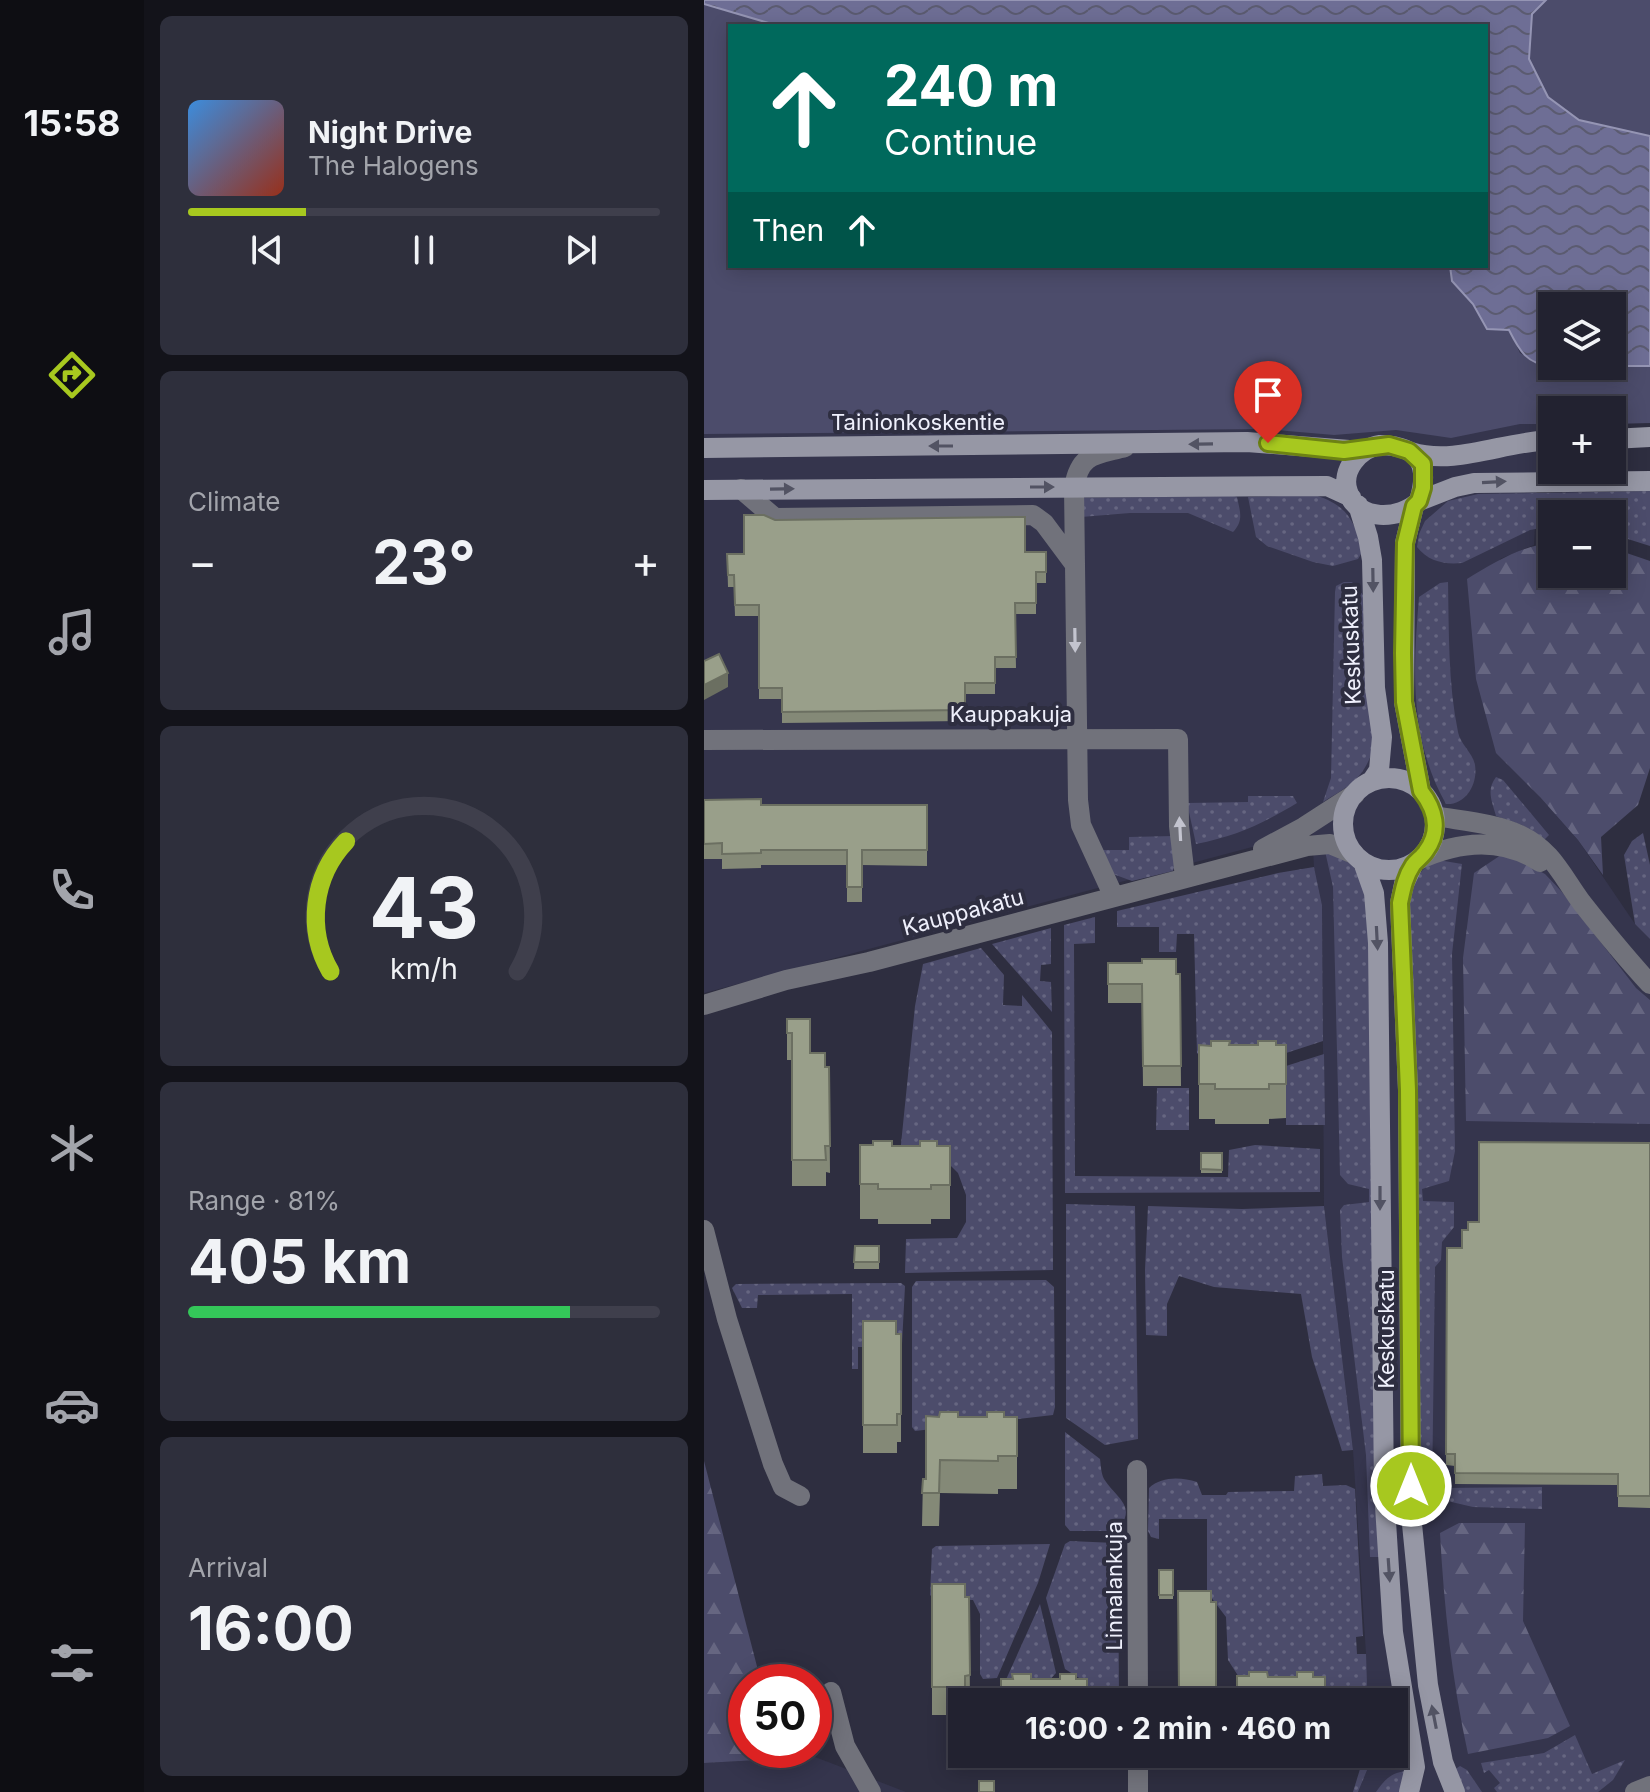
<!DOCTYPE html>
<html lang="en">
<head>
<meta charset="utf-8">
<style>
  :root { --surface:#222230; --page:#2e2f3c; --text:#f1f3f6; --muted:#a2a4ab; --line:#3f3f4c; --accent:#a7c81f }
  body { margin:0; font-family:Inter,sans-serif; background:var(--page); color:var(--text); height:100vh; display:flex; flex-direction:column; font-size:30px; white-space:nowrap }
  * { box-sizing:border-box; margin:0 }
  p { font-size:26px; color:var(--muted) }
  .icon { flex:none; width:44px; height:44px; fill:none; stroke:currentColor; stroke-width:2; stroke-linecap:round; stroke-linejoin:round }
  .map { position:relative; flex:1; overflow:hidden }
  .details { display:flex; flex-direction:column; gap:16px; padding:16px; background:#13131a; width:560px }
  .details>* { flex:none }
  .hud { position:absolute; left:24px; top:24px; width:760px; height:244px; border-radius:0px; box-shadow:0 4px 20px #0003,0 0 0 2px var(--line); background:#00695c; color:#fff; overflow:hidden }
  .controls { position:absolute; left:834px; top:292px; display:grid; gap:16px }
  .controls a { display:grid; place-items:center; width:88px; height:88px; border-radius:0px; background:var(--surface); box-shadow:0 4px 20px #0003,0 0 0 2px var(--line); font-size:40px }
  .speed { position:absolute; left:24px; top:1664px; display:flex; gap:16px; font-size:40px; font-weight:700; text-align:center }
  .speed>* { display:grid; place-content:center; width:104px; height:104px; border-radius:50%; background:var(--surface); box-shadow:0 4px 20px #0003,0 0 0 2px var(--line); line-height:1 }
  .speed .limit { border:12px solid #d22; background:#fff; color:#111 }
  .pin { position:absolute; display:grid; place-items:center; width:68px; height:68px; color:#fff; margin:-82px -34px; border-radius:50% 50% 50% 0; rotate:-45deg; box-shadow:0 0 8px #0007 }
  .pin .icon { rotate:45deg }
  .me { position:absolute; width:88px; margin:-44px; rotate:0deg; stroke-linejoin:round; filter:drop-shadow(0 0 6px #0008) }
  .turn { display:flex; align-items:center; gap:28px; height:168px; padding:0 24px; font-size:36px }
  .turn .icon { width:104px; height:104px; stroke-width:2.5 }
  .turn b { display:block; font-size:56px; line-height:68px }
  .then { display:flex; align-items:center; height:76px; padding:0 24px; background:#0003; gap:16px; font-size:30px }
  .big { font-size:60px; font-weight:700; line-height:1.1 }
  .details .widget { flex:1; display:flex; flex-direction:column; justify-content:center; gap:12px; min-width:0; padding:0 28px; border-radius:12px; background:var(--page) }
  .details .dial { align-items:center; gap:0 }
  .dial svg { height:208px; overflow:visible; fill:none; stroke:var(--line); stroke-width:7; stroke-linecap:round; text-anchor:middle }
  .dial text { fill:var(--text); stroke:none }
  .song { display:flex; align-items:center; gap:24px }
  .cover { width:96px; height:96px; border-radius:12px; background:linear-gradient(135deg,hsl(210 70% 55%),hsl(10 70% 35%)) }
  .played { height:8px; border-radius:4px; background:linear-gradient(90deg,var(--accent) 25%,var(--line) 25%) }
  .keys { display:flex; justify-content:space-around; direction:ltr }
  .heat { display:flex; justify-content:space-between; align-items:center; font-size:44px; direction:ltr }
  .charge { height:12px; border-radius:6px; background:linear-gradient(90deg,#34c759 81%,var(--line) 0) }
  .trip { position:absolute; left:244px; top:1688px; width:460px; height:80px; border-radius:0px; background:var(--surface); box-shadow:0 4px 20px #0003,0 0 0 2px var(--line); font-weight:700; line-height:80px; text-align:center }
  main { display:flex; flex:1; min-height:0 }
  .menu { display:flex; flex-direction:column; width:144px; justify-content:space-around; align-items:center; background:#0e0e13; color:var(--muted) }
  .menu .icon { width:56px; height:56px }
  .menu .current { color:var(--accent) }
  .menu b { font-size:36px; color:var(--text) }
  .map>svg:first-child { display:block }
  .built { fill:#35354d }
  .grass { fill:url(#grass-dots) }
  .forest { fill:url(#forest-firs) }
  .green { fill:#4c4c6b }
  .water { fill:url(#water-waves); stroke:#9595b4; stroke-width:2 }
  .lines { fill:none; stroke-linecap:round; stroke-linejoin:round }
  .minor { stroke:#71727b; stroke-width:20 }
  .secondary { stroke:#9697a5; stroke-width:20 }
  .wall { fill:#848977 }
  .shaded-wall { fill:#6b6f61 }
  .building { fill:#999f8a; stroke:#6b6f61; stroke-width:2 }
  .oneway { fill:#525363 }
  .oneway2 { fill:#c3c4cf }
  .route-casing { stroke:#6d8214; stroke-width:20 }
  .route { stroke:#a7c81f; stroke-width:14 }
  .labels { text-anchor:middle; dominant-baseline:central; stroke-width:8; stroke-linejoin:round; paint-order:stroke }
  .street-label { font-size:22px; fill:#eff0fc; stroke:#2e2e40 }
</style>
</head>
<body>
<main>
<nav class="menu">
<b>15:58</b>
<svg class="icon current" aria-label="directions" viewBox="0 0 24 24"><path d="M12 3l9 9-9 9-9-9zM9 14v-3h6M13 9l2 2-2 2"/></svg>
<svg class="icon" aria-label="music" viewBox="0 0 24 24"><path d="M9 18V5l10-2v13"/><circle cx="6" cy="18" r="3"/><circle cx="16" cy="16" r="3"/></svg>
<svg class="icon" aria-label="phone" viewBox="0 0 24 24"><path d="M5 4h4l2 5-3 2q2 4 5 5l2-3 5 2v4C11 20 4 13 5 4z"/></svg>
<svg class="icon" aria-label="climate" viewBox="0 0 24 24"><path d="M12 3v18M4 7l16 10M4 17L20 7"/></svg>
<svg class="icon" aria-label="car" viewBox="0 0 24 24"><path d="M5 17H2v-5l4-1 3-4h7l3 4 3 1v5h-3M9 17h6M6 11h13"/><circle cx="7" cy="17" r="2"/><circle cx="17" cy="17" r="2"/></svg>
<svg class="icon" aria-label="filters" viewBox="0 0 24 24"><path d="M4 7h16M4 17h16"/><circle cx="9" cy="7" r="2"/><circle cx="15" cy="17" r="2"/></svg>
</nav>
<section class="details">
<div class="widget">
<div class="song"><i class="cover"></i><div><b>Night Drive</b><p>The Halogens</p></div></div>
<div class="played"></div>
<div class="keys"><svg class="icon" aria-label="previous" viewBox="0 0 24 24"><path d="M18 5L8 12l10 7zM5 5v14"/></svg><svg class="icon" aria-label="pause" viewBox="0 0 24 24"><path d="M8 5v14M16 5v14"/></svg><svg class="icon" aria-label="next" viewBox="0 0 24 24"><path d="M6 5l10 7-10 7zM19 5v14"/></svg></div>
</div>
<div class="widget"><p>Climate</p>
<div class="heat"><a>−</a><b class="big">23°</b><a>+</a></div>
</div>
<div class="widget dial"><svg viewBox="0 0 100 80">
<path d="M14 69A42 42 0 1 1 86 69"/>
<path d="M14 69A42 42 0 0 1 20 19" stroke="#a7c81f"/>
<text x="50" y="56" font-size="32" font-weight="700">43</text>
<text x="50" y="72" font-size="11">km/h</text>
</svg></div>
<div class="widget"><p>Range · 81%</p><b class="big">405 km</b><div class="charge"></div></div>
<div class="widget"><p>Arrival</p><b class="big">16:00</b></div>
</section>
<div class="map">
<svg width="946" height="1792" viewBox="0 0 946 1792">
  <defs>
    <pattern id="grass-dots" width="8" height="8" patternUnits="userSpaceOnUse" patternTransform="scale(2)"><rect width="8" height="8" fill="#4c4c6b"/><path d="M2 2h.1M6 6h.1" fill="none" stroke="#666681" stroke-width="1.8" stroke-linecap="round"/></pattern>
    <pattern id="forest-firs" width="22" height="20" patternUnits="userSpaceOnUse" patternTransform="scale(2)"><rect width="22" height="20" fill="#4c4c6b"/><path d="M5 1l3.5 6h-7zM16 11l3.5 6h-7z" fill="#666681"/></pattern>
    <pattern id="water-waves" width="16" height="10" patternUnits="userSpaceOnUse" patternTransform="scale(2)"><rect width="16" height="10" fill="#6e6e95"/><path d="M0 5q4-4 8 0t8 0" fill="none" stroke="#5b5b70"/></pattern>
  </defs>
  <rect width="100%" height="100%" fill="#2e2e40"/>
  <!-- built -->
  <path class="built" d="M0,4l75,22h-49v240h720l2,15 91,84 -9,180 -34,14 40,238 38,43 57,84 15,15v853h-292l12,-29 -1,-9h25v-52h-28v-48l-13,-204 -29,-244 -2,-301 -8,-38 -2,-36 -608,162z
    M65,1750h28l109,42h-202v-29l55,-3z"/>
  <!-- grass -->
  <path class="grass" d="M946,491v55l-38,-12v-20h-60v12l-22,4 -68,33c-18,2 -34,-2 -45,-16l2,-13 6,-13 23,-20 30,-7z
    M611,495c33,11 37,24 49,54l-6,10 -25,7 -20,-4 -46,-16 -11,-9 -8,-40z
    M530,496l3,1c3,15 7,23 -4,35l-45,-19h-58l-49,4 -1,-19z
    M640,582h8l11,13 11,153c-12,32 -22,36 -51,54l8,-24 4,-186 1,-6z
    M744,582c1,50 0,101 10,150 2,12 15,21 17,33 3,19 -9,40 -29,39 -37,-65 -33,-135 -27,-207l21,-14z
    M792,777l7,3 46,55 -5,5 -22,-15 -26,-9c-4,-15 -10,-26 0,-39z
    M544,796h45l4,7c-35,21 -61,33 -101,41l-9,-41 61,-1z
    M939,833l7,32v74l-15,-15 -11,-69 8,-14z
    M470,836l3,20 -4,15 -41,10 -19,-7 -14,-24h30v-13z
    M621,851c37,12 38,29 44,65l11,641h-10l-4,-102 -24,-198 -2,-47 4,-5 25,-3v-13l-21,-5 -8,-9 -7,-288z
    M734,860l24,4 -10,90 3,197 -6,30 -27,8 1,12 31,1v25l-12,15 -1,18 -6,7 -3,226 -13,-1 -12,-588c7,-21 10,-35 31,-44z
    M610,867l8,38 1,136 -43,14 -73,8 -10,-10 -3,-119h-17l-1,18h-17v-25h-42v-16l161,-38z
    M391,917v26l-21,1 1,232 153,1 1,-27 26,-5 65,4v43l-255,1 -1,-268z
    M347,928v36l-10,1 -1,16 11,1 1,30 -60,-68z
    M277,948l23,27 -1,30 19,1v-11l30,37 1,238 -148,3 1,-34 51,-1 9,-16v-27l-8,-22 -10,-10 -48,-9 15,-148 8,-42z
    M620,1054l1,71h-39v-59z
    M453,1088h32v42h-33z
    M362,1204l69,2 3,233 -33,6 -39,-27z
    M444,1206l94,3 82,-3 29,244 -11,1 -30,-94 -11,-63 -87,-7 -35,-11 -12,28v32l-21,-1 -1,-65z
    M342,1280l8,7 1,120 -2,8 -138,16 -3,-4v-140l4,-6z
    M197,1283l4,3 -3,58 -2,3h-42v22h-6v-75l-94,1 -1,13h-15l-10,-20 4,-4z
    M361,1432l35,27c1,7 1,14 4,20 13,20 34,27 13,52h-47l-5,-6z
    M618,1474l1,12 23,-1 9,4 8,147 -7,1 1,17h9l1,31 -7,10 -109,1 -23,-36 -2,-43 -19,-25v-73h-48v20l-8,-2 -3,-6 1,-43c13,-12 32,-11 48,-6l5,13h24l2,-3 66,-1 1,-15z
    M838,1487v22l-69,-2 -30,-7v-12z
    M366,1541l45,2 3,5 1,154h-29l-3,-19 -22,-14 -19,-71 19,-54z
    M346,1544l-12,39 -41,95 -14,1 -3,-5v-60l-7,-14 -39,-1 -4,-4 2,-46 4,-3z
    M336,1604l16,69 -12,13 -40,-2z
    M871,1735l17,39 33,-14 -12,20 -15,12h-101l-3,-4 6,-5 -11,-13 -5,3 -3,-10 63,-10z
    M656,1754h9l1,9 -12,29h-5l7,-23z
    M756,1766l7,4 15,22h-17l-11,-22z
    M702,1771l-5,21h-25c9,-13 15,-19 30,-21z"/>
  <!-- forest -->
  <path class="forest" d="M848,543v31h60v-26l38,13v207l-12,37 -37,32 2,38 -25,-35 -38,-43 -44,-44 -20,-74 -9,-100c27,-16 53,-33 85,-36z
    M797,855l17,5 27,14 17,18 74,96 14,12v124l-184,-3 -3,-163 11,-85z
    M0,1461l57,221h-15v68h23l-10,10 -55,3z
    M755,1523h66l-2,98 47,105 -22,12 -80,16c-16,-74 -24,-146 -28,-221z"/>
  <!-- green -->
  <path class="green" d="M842,0h104v136l-71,-16 -31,-23 -19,-38 3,-45z
    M0,4l75,22h-49v240h720l2,15 21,23 14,25 22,1 11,23 23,12 107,1v57l-38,1v-14h-60v14h-32l-69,14 -55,-8 -62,5 -70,-6 -560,5z"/>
  <!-- water -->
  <path class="water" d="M0,0h842l-14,14 -3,45 19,38 31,23 71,16v230h-78h40v-60h-60v60c-25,-1 -33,-16 -43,-36l-22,-1 -14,-25 -21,-23 -2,-15h36v-240h-707l-75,-22z"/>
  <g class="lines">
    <!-- minor -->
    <path class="minor" d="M37,489l34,29 258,-3 11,8 29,39
      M0,740l474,-1 1,87 6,51
      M731,816c28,5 59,7 85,19 32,15 42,41 62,68 22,28 44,55 68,81
      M559,849l41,-22 51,-33
      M714,860c41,-19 84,-23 122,2
      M410,897l-33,-72 -3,-25 -4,-313c6,-34 21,-32 51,-40
      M0,1005l82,-25 83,-18 438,-116 23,-2 24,10
      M0,1230l23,89 46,145 10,23 17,9
      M433,1470l1,232
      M127,1692l14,54 26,46
      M434,1792v-38
      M931,1792l15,-6"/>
    <!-- secondary -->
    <path class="secondary" d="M908,439l38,-2
      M676,445c40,1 50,20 39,56 -19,19 -61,21 -71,-9 -8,-22 12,-44 32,-47z
      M0,448l543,-6 115,9
      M707,452c44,14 94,-11 141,-12
      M0,490l623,-4 24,11
      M715,501l36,-14 19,-4 176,-2
      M654,505l10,32 4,23 3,128 7,49 -3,33 -8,12
      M710,506l-9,37 -1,159 17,89
      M639 824a46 46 0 1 1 92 0a46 46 0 1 1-92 0Z
      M659,862l11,31 4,50 6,547 9,142 22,135 -6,25
      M710,863l-10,21 -4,19 8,187 3,424 17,171 15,77 12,30"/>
  </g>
  <!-- wall -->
  <path class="wall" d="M71,520l250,32h21v31h-10v31h-21l1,54h-21v26h-30v27l-183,2v-24h-23v-83h-24l-1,-29h-6l-1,-33h17z
    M0,800l57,5h166v61l-65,-1v37h-15v-37h-86v3l-39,1v-10h-18z
    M404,963l72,11 1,112h-38l-1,-83h-34z
    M83,1019l23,34 15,14h4l1,106 -4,-1v14h-34v-126h-5z
    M495,1045h87v73l-17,1v5h-54v-5h-16z
    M946,1143v365l-32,-1v-22l-163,-1v-18l-9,-1 1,-217h15l6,-18z
    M156,1145l90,1v73h-19v5h-53v-5h-18z
    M497,1153h21v20h-21z
    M151,1246h24v23h-25z
    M159,1321l33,13h5v108h-4v11h-34z
    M254,1417h59v72h-19v5l-58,-1 -1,33h-17l1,-47h3z
    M455,1570h14v29h-14z
    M228,1584l33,13h4l1,105h-8v13h-30z
    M474,1591l33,11h5v100h-37z
    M312,1754h55v3h-55z
    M550,1754h54v1h-54z"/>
  <!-- shaded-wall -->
  <path class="shaded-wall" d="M24,673v14l-24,13v-15z"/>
  <!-- building -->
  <path class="building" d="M40,515h20l11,5 250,-3v35h21v20h-10v31h-21l1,54h-21v26h-30v27l-183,2v-24h-23v-83h-24l-1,-30h-6l-1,-21h17z
    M15,654l9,19 -24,12v-24z
    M57,799v6h166v45h-65v37h-15v-37h-86v3l-39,1v-11l-18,1v-44z
    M438,959h34v15h4l1,92h-38l-1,-82h-34v-21h34z
    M83,1019h23v34h15v14h4l1,79h-5l1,14h-34v-127h-5z
    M507,1041h19l-1,4h29v-4h18v4h10v39h-17v5h-54v-5h-16v-39l12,1z
    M169,1141h19v5h28v-5h17v5h13v39h-19v4h-53v-5h-18v-39h13z
    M775,1142l171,1v353h-32v-22l-163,-1v-19h-9l1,-206h15v-18h6v-8h11z
    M497,1153h21v17l-21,-1z
    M151,1246h24v16h-25z
    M159,1321h33v13h5v80h-4v11h-34z
    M236,1412h18v5h29v-5h17v5h13v39h-19v5l-58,-1 -1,33h-17l1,-14h3v-63l13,1z
    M455,1570h14v25h-14z
    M228,1584h33v13h4l1,78 -5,1v11h-33z
    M474,1591h33v11h5v90h-37z
    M545,1672h18l1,5h29v-5h16v5h12v25h-88v-26h12z
    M308,1674h19v5h29v-5h16v5h11v23h-86v-23h12z
    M275,1781h15v11h-15z"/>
  <!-- one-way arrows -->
  <defs><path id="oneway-solid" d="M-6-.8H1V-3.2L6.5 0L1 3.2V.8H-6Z" transform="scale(2)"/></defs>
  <g class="oneway">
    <use href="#oneway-solid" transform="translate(497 444) rotate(179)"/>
    <use href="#oneway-solid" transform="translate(237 446) rotate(180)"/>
    <use href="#oneway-solid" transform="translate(790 482) rotate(-3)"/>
    <use href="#oneway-solid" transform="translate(338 487)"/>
    <use href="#oneway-solid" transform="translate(78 489) rotate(-1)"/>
    <use href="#oneway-solid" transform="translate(669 580) rotate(89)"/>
    <use href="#oneway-solid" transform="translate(673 938) rotate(87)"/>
    <use href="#oneway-solid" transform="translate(676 1198) rotate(90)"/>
    <use href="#oneway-solid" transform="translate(685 1570) rotate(86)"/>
    <use href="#oneway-solid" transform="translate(730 1717) rotate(-101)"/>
  </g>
  <g class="oneway2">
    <use href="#oneway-solid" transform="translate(371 640) rotate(89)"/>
    <use href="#oneway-solid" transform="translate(476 829) rotate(-93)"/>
  </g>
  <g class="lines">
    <!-- route casing -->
    <g class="route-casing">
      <path id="route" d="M564,443l76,8 45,-6 20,6 14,13v24l-4,13 -5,5 -9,37 -2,110 1,49 17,89c14,18 20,40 5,60 -3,5 -9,9 -13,14 -8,12 -10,24 -13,38l8,187 3,396"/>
    </g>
    <!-- route -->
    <use href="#route" class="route"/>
  </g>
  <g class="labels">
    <!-- street labels -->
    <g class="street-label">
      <text x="214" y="422">Tainionkoskentie</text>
      <text transform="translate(647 645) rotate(-92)">Keskuskatu</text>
      <text x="307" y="714">Kauppakuja</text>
      <text transform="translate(259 912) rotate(-15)">Kauppakatu</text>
      <text transform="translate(682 1329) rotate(-90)">Keskuskatu</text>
      <text transform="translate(410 1586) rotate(-90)">Linnalankuja</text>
    </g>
  </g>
</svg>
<div class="controls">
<a><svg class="icon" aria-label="layers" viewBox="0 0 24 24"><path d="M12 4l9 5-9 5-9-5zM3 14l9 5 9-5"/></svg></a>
<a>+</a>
<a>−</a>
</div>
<div class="speed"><div class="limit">50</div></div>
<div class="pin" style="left:564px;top:443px;background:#d93025"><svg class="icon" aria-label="arrive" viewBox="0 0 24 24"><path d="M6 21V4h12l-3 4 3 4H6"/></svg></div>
<svg class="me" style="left:707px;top:1486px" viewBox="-20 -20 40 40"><circle r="17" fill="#a7c81f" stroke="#fff" stroke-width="3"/><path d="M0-11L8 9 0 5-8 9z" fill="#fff"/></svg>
<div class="trip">16:00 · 2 min · 460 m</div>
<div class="hud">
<div class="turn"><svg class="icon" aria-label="ahead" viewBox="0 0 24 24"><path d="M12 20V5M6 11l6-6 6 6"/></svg><div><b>240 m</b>Continue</div></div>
<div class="then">Then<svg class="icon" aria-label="ahead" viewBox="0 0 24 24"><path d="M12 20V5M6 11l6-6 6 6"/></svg></div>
</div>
</div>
</main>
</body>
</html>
